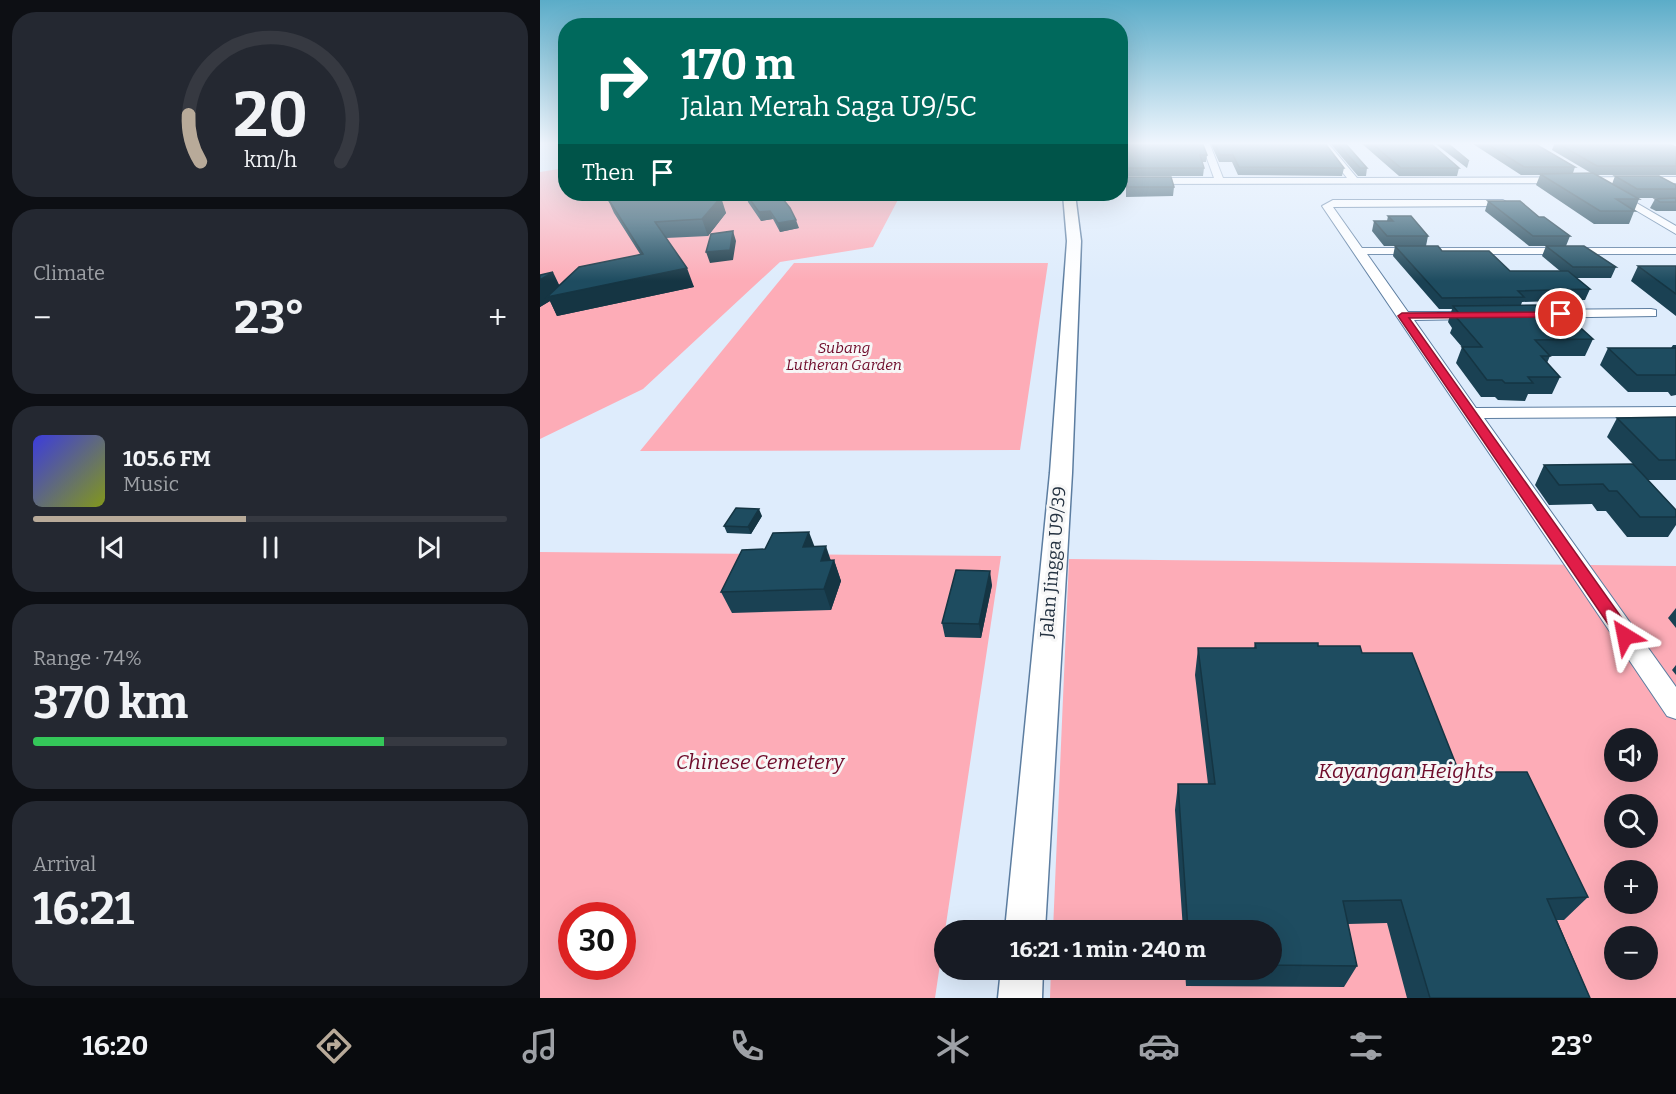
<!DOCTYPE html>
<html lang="en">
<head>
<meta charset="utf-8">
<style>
  :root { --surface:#171b24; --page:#242831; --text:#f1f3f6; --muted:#9ea1a6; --line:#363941; --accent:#b8aa99 }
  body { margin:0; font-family:Bitter,serif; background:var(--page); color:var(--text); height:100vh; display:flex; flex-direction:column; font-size:22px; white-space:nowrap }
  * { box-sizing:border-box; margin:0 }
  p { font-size:20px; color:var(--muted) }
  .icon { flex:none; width:33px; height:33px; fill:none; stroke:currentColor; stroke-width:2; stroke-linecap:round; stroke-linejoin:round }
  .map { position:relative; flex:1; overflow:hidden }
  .side { display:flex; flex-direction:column; gap:12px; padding:12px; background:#0d0f14; width:540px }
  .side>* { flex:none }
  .hud { position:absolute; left:18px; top:18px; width:570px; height:183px; border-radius:24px; box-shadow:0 6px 24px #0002; background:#00695c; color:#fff; overflow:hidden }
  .tools { position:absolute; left:1064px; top:728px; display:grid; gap:12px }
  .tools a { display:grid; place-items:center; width:54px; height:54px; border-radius:50%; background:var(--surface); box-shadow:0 6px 24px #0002; font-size:30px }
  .speed { position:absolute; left:18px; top:902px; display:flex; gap:12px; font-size:30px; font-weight:700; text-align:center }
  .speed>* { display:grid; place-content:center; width:78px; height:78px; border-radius:50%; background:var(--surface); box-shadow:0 6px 24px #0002; line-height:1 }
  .speed .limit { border:9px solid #d22; background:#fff; color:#111 }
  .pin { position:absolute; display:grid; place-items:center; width:51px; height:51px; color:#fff; margin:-26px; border:3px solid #fff; border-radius:50%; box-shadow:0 2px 6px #0007 }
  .me { position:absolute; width:66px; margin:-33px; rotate:325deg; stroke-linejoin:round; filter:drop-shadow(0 0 4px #0008) }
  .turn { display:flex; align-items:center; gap:21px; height:126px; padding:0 24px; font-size:27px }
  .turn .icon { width:78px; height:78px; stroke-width:2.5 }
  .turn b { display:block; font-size:42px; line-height:51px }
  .then { display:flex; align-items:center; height:57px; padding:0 24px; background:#0003; gap:12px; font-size:22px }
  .big { font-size:45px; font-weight:700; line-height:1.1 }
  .side .widget { flex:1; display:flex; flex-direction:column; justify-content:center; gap:9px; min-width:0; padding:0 21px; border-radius:24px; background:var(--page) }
  .side .dial { align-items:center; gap:0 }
  .dial svg { height:156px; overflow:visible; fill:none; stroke:var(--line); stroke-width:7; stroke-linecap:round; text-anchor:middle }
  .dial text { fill:var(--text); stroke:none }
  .song { display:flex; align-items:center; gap:18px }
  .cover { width:72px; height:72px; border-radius:9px; background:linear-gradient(135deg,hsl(240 70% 55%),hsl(70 70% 35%)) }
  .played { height:6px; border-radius:3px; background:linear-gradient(90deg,var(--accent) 45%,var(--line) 45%) }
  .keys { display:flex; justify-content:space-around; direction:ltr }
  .heat { display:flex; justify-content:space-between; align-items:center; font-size:33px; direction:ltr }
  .charge { height:9px; border-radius:4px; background:linear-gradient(90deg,#34c759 74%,var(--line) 0) }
  .trip { position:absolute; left:394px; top:920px; width:348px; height:60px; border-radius:30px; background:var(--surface); box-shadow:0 6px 24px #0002; font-weight:700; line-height:60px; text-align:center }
  .menu { display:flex; height:96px; justify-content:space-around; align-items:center; background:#090b0e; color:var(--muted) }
  .menu .icon { width:42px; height:42px }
  .menu .current { color:var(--accent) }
  .menu b { font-size:27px; color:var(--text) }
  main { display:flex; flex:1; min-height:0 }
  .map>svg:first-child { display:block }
  .green { fill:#fdacb7; fill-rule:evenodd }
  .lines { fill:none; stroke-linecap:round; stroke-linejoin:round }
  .minor-casing { stroke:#5c7da0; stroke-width:2 }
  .tertiary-casing { stroke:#5c7da0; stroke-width:3 }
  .minor { fill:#fff; fill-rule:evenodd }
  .tertiary { fill:#fff; fill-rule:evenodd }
  .wall { fill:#1a4153 }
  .shaded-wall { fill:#153543 }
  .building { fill:#1e4c60; stroke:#153543; stroke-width:1.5 }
  .route { fill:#e11d48; stroke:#92132f; stroke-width:1.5 }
  .labels { text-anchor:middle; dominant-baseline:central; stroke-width:6; stroke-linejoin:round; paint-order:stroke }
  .far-park-label { font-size:15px; font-style:italic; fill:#6e0b2a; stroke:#f7f7f7 }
  .street-label { font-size:18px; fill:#233140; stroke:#f7f7f7 }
  .near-park-label { font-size:21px; font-style:italic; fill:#6e0b2a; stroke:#f7f7f7 }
</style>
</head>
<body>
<main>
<section class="side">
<div class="widget dial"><svg viewBox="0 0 100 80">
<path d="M14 69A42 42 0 1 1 86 69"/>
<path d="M14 69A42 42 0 0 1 8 45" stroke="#b8aa99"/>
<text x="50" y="56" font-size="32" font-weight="700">20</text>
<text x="50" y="72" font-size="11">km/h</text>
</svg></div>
<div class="widget"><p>Climate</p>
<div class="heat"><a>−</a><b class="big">23°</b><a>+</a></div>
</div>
<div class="widget">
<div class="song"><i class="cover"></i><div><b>105.6 FM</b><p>Music</p></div></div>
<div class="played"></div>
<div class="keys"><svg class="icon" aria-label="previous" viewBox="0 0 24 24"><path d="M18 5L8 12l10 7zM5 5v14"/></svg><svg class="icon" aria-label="pause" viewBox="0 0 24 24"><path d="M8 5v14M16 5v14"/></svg><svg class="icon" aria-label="next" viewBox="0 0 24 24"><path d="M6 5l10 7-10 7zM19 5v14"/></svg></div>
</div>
<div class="widget"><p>Range · 74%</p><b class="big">370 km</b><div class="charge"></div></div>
<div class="widget"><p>Arrival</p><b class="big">16:21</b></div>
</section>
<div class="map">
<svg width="1136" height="998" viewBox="0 0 1136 998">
  <rect width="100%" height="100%" fill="#deecfc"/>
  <!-- green -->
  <path class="green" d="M25,168l1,26h335l-28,53 -93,15 -137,127 -103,50v-267z
    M254,263h254l-28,187 -380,1z
    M0,552l461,4 -66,442h-395zM32,915h50v51h-50z
    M529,559l607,7v432h-626l1,-29h221v-39h-219zM1074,738h33v33h-33zM1074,804h33v33h-33zM1074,870h33v33h-33zM1074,936h33v33h-33z"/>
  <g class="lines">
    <!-- minor casing -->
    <g class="minor-casing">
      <path id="minor" d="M661,142h8l14,36h124l-28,-36h8l30,36 319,-1v6l-556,1v-6h94z
        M1070,191h6l60,35v8l-66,-39z
        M793,200h170l5,3 -5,3 -170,1 29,41h314v6h-309l41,58h72l2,3 -7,4 -61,1 62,88 200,-1v10l-192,1 192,269v32l-9,-3 -345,-510z
        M1111,309l5,1v6l-131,2 -7,-4 7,-4z"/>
    </g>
    <!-- tertiary casing -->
    <g class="tertiary-casing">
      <path id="tertiary" d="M523,194h12l6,47 -9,232 -27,457h-40l45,-457 17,-232z
        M461,969h42l-1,29h-44z"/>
    </g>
    <!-- minor -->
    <use href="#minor" class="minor"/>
    <!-- tertiary -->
    <use href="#tertiary" class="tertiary"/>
  </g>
  <!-- wall -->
  <path class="wall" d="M580,142l87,13 -1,7h-4l2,6 -1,8h-78l-1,-7h-4z
    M670,142h114l20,26 -2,8 -104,-1 -6,-13h-13z
    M789,142h18l-2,1 22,25 -1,8h-8z
    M820,142h69l30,26 -2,8h-58z
    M893,142h13l23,19 -2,7z
    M930,142h62l43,25 -2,6h18l-39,-23 3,-8 121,5v28h-80l16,9 3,-8 61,9v26h-20l-6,-3 5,-9 20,-1h-38l2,1 -10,25h-35l-58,-39 4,-10h-19z
    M586,177l48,10 -1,9 -47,1z
    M64,194h113l9,19 -18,23 -42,2 28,49 -137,29 -7,-15 -10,6v-32l19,10 81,-31 -26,-41 -4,-9z
    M206,194l53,34 -19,4 -7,-13 -12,2 -13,-19z
    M948,201l51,16 31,19 -4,10h-37l-44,-35z
    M848,216l40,20 -2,10h-42l-12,-15 2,-10h13z
    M855,246l47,5 68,20h50l-18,-15 4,-10 70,21 -5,11h-35l14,11 -5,11 -63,2 -1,3 35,15 37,19 -8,17h-35l-3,7 13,14 -8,17h-24l-3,7 -27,-1 -3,-3h-14l-25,-34 6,-16 -12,-14 2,-5 -4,-6 4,-13h-13l-46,-53z
    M1098,266h38v50l-45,-35z
    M1133,345h3v50l-5,1 -3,-4h-40l-28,-27 8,-17h63z
    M1136,417v63h-28l28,30v15l-8,12h-41l-21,-26h-9l-5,-7 -43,1 -14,-20 9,-20 89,-1 -26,-27 10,-19z
    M222,516l-11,18 -24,-1 -3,-7z
    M274,546l17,14h3l7,21 -10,29 -99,3 -11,-21 44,-43z
    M452,585l-11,53 -36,-1 -3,-14z
    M1136,608v20l-8,-10z
    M715,643l63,3 44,7 97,119 129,125 -24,23h-7l33,78h-183l-20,-75 -39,1 9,42 -13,21 -158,-1 -1,-17h87v-39h-89l-8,-120 3,-26h30l-13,-109 3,-27h56z
    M1136,665v10l-4,-5z"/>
  <!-- shaded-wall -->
  <path class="shaded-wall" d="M79,194h24l-35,3z
    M181,197l5,16 -18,23 -6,-17z
    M230,211l3,8 -12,2 -2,-9z
    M256,220l3,8 -19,4 -2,-9z
    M193,231l3,10 -3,19 -23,3 -4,-11z
    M147,268l7,19 -137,29 -7,-15 -10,6v-27l13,-8 10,21z
    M219,509l3,7 -11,18 -3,-7z
    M269,532l8,21 -14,-6z
    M286,546l6,18 2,-4 7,21 -10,29 -7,-21 -3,-28z
    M450,571l2,14 -11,53 -2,-14z"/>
  <!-- building -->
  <path class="building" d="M580,142h82l5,13h-7l4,13h-79l-1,-6h-4z
    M674,142h110l20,26 -105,-1 -6,-12h-13z
    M796,142h8l23,26h-7z
    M830,142h59l30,26h-58z
    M905,142h1l23,19z
    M944,142h48l43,25h-51z
    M1015,142h110l11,5v19h-79z
    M1053,173l46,26h-23l19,12h-35l-60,-37z
    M1075,176h44l17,9v4h-39z
    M586,177h45l3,10h-47z
    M64,194h15l-12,3z
    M97,194h80l4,3 -19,22 -47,3 32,46 -140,29 32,-30 64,-13 -36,-57z
    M206,194h33l11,14 6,12 -18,3 -8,-12 -11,1z
    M1136,198v4h-16l-5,-3z
    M948,201h32l19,16h5l26,19h-37z
    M848,216h23l17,20h-41l-13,-15h19z
    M193,231l-3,19 -24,2 5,-18z
    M855,246h43l4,5h47l21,20h58l22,18 -72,2 6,6 -82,1z
    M1006,246h38l32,21h-43z
    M1098,266h38v28z
    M13,272l-13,8v-5z
    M999,305l17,15 15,-1 22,20 -58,1 15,16h-9l19,21h-32l5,6h-28l-3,-3h-15l-25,-33h20l-26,-30h6l-9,-11z
    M1068,348h68v27h-39z
    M1136,417v43h-17l-42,-42z
    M1093,464l43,46v7h-36l-23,-26h-8l-6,-7 -44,1 -15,-20z
    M196,508l23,1 -11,18 -24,-1z
    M269,532l-6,15 23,-1 -5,15 13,-1 -10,29 -103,3 21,-42 23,-1 8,-16z
    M416,570l34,1 -11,53 -37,-1z
    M715,643h63v3h42l2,7h50l47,119h68l61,125 -41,2 43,99h-160l-29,-98 -58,1 14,65 -85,-1v-35h-84l-10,-146h37l-17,-136h58z"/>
  <!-- sky -->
  <linearGradient id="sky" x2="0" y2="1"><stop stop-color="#5bacc8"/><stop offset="0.51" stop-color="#f0f6fe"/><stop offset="1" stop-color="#f0f6fe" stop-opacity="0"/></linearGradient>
  <rect width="1136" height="281" fill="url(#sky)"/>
  <!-- route -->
  <path class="route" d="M1024,312v4l-3,1 -152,1 222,313 3,5 -3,4h-12l-221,-324 4,-3z"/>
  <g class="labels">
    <!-- far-park labels -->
    <g class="far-park-label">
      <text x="304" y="348">Subang<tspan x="304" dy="17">Lutheran Garden</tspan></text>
    </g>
    <!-- street labels -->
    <g class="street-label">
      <text transform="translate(513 562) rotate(-85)">Jalan Jingga U9/39</text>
    </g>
    <!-- near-park labels -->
    <g class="near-park-label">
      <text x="220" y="762">Chinese Cemetery</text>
      <text x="866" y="771">Kayangan Heights</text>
    </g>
  </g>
</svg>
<div class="tools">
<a><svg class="icon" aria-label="sound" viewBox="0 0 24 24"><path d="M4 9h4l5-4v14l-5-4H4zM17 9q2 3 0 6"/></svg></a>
<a><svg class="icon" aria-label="search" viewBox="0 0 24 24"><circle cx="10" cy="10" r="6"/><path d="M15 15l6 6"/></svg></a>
<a>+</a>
<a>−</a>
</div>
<div class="speed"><div class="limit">30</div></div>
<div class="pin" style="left:1021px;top:314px;background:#d93025"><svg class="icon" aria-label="arrive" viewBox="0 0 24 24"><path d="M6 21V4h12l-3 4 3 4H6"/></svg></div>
<svg class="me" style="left:1085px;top:636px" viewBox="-20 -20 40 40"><path d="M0-17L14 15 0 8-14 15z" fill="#e11d48" stroke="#fff" stroke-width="4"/></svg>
<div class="trip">16:21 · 1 min · 240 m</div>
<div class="hud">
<div class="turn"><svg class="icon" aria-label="right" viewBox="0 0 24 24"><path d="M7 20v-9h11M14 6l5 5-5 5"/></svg><div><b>170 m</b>Jalan Merah Saga U9/5C</div></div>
<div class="then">Then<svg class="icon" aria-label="arrive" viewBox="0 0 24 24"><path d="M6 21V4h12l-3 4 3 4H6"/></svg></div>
</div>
</div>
</main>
<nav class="menu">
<b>16:20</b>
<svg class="icon current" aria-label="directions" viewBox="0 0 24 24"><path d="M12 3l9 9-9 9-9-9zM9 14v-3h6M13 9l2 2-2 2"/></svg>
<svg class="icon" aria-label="music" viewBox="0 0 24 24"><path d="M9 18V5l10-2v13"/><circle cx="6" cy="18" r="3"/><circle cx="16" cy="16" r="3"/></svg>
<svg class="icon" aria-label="phone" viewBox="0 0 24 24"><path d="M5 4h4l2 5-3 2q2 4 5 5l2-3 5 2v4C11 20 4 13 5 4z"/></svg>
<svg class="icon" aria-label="climate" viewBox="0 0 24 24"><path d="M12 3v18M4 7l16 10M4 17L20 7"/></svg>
<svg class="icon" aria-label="car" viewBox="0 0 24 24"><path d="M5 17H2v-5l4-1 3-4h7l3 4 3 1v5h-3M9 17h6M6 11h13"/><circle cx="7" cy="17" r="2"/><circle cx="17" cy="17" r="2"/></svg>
<svg class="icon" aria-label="filters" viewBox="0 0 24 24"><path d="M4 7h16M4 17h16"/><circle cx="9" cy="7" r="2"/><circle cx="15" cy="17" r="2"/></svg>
<b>23°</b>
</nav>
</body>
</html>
